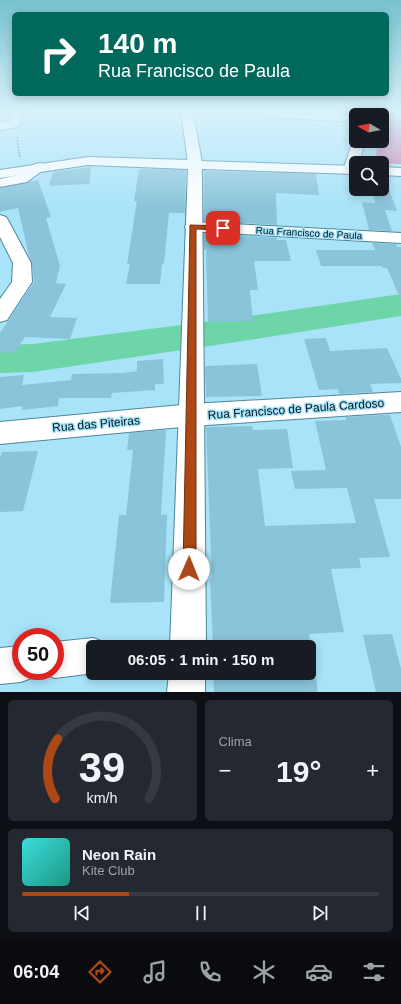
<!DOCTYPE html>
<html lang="pt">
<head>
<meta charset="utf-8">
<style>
  :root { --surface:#171b24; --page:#242831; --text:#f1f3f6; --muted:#9ea1a6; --line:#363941; --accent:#ac4815 }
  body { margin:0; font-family:Arial,sans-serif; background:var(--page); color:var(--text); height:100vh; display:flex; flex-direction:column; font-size:15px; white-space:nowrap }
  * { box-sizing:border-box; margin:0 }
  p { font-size:13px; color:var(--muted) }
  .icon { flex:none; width:22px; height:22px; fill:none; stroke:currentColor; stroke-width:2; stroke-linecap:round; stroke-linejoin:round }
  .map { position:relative; height:692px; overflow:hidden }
  .drawer { display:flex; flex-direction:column; gap:8px; padding:8px; background:#0d0f14; flex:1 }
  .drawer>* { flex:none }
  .banner { position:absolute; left:12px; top:12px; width:377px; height:84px; border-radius:6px; box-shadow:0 2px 10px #0003; background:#00695c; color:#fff; overflow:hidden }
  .needle { width:26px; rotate:279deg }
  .tools { position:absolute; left:349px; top:108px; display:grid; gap:8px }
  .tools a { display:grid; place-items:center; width:40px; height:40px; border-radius:6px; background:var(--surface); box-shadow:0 2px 10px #0003; font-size:20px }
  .speed { position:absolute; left:12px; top:628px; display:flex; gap:8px; font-size:20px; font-weight:700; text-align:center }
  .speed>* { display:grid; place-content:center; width:52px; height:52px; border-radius:50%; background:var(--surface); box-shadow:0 2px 10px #0003; line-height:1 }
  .speed .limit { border:6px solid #d22; background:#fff; color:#111 }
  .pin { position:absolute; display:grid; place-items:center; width:34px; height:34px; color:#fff; margin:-17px; border-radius:8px; box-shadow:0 2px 6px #0006 }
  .me { position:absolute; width:44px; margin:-22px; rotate:1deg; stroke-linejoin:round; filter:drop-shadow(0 0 3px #0008) }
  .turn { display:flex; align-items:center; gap:14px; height:84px; padding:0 20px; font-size:18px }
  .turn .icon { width:52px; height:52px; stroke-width:2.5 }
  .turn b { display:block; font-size:28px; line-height:34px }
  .big { font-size:30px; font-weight:800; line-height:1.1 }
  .drawer .card { flex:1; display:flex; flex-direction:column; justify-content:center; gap:6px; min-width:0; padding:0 14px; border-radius:6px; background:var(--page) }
  .drawer .dial { align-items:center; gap:0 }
  .dial svg { height:104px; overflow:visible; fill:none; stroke:var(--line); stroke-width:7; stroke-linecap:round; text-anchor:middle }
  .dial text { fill:var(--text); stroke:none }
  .song { display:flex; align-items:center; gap:12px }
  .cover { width:48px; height:48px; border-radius:6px; background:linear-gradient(135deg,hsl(180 70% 55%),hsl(170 70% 35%)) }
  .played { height:4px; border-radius:2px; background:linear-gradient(90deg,var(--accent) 30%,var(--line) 30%) }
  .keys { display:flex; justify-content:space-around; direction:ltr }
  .heat { display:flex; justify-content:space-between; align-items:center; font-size:22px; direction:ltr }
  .drawer .tiles { flex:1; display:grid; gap:8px; grid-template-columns:1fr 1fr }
  .card:last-child { grid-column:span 2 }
  .trip { position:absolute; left:86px; top:640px; width:230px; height:40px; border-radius:6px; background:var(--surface); box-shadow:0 2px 10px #0003; font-weight:800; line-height:40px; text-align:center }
  .tab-bar { display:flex; height:64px; justify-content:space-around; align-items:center; background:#090b0e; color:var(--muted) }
  .tab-bar .icon { width:28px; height:28px }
  .tab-bar .selected { color:var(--accent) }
  .tab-bar b { font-size:18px; color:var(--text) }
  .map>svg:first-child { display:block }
  .forest { fill:#cd7cae }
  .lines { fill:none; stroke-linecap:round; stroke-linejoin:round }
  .river { fill:#6ed5a8; fill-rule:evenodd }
  .building { fill:#8ac4da }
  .minor-casing { stroke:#4d869a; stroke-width:2 }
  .major-casing { stroke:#4d869a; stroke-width:2 }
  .path { stroke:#6591a1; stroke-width:1.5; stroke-dasharray:2 1; stroke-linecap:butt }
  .minor { fill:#fff; fill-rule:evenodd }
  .major { fill:#fff; fill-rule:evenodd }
  .route { fill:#ac4815; stroke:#702f0e }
  .labels { text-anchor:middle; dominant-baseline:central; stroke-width:3; stroke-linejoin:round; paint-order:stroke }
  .far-street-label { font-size:10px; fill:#021921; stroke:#a8e3f9 }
  .street-label { font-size:12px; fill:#021921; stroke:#a8e3f9 }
</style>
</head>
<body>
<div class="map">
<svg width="401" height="692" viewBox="0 0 401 692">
  <rect width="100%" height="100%" fill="#a8e3f9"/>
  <!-- forest -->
  <path class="forest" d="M385,112h16v52l-27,-1 5,-22h3v-16z"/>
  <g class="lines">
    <!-- river -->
    <path class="river" d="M401,294v22l-158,25 -210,31 -33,1v-28l33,-1 210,-27z"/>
  </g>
  <!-- building -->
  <path class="building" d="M91,167l-2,17 -40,2 4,-14z
    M139,169l47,1 -1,43h-16l-5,51h-2l-2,20h-34l4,-20h-3l10,-63h-3z
    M204,171l112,3 3,21 -43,-2 1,32 -73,-4z
    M38,180l13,37 -5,1 14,48 -4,17 10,1 -16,33 27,1 -7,21 -45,-2 -10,15 -15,1v-20l34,-51 -2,-19 -3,-7 -11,-48 -18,4v-24z
    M371,189h18l8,22 -12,-1 7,21 -23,-1 -7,-28 13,1z
    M204,233l73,5v2h9l5,21h-37l4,29h-8l3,31 -45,1 -2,-72h-2z
    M372,243l24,1 1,3h4v53l-14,-32h-4l-1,-2h-61l-5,-16h59z
    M326,338l4,13 57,-3 14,31v4l-31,1 3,8 -34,2 -1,-5 -19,1 -15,-51z
    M163,359l1,25h-9v6l-43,3 -1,5h-52l-1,8 -36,4v-4l-22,3v-32l24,-2 -2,10 49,-5 1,-6 51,-1 14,-2v-10z
    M257,364l5,32 -56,1 -1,-31z
    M381,415h9l11,32v52h-27l16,58 -31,1 2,10 -30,1 13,63 -35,2 9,58h-104l-1,-19h96v-26h-96l-3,-68h2l-6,-152 46,-1 1,4 34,-1 6,39 -35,1 7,57 91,-3 -9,-35 -52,1 -4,-18 35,-1 -11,-49 31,-1v-3z
    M166,430l-5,85 6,-1 -3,88 -54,1 9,-88h7l7,-65h-6l2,-17z
    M38,451l-15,60 -23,1v-54l2,-6z
    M392,634l9,35v23h-25l-13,-57z"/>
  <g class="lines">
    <!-- minor casing -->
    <g class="minor-casing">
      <path id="minor" d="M11,112h12l-5,15 -18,3v-8l9,-1z
        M181,112h12l9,51 -2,3 -5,1 -5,-1 -2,-3z
        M226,112h81l51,3h-2v7l-124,-7 -4,-1z
        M354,138h2v3h9l-6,22h-3v9l-6,2 -5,-1 -2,-3z
        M40,163l5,1 2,3 -20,15 -27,5v-8l18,-4 17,-11z
        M0,215l6,2 2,3 23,43 1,19 -25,38 -7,2v-23l12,-17 1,-19 -13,-26z
        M193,222l208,11v10l-214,-12 -2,-4 2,-4z
        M401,392v20l-209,14 -192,18v-22l192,-18z
        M93,638l13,5 1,4h-14v26h2l-40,5 -13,-5v-2h13v-29z
        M21,646v25h15l-2,6 -13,5 -21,2v-36z"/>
    </g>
    <!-- major casing -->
    <g class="major-casing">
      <path id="major" d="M88,157l102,3 5,-1 5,2 156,5v8l-154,-5 4,478h-36l18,-478 -100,-4 -88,13v-8z
        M382,167l19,1v8l-19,-1z
        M169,673h36v19h-38z"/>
    </g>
    <!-- path -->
    <path class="path" d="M17,137l3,21"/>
    <!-- minor -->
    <use href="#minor" class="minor"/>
    <!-- major -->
    <use href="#major" class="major"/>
  </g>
  <!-- sky -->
  <linearGradient id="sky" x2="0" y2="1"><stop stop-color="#77c1ce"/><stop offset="0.54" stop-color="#d8f2fc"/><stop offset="1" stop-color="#d8f2fc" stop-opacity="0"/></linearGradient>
  <rect width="401" height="209" fill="url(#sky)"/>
  <!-- route -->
  <path class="route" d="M190,225l33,1 3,2 -3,2 -27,-1v340l-2,5 -5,2 -4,-2 -2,-5z"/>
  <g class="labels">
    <!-- far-street labels -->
    <g class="far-street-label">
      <text transform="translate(309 233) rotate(3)">Rua Francisco de Paula</text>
    </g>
    <!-- street labels -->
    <g class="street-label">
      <text transform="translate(296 409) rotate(-4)">Rua Francisco de Paula Cardoso</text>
      <text transform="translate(96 424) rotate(-5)">Rua das Piteiras</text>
    </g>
  </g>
</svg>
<div class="tools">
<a><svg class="needle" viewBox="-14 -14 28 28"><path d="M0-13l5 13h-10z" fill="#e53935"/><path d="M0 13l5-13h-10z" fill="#9ea1a6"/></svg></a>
<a><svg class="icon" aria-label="search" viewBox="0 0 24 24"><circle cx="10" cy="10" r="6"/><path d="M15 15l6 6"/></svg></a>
</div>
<div class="speed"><div class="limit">50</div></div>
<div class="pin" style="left:223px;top:228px;background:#d93025"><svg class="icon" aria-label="arrive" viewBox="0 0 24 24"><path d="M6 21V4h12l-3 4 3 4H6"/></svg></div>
<svg class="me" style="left:189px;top:569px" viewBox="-20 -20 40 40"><circle r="19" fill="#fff"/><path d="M0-13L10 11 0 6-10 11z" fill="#ac4815"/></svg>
<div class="trip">06:05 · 1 min · 150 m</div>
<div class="banner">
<div class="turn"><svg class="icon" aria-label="right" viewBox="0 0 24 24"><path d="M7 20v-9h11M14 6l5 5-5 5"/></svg><div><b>140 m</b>Rua Francisco de Paula</div></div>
</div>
</div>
<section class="drawer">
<div class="tiles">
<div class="card dial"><svg viewBox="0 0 100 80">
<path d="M14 69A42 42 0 1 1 86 69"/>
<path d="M14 69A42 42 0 0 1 16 23" stroke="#ac4815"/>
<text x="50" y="56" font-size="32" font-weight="700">39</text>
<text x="50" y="72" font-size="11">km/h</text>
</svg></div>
<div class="card"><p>Clima</p>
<div class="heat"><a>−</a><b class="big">19°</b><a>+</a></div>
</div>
<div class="card">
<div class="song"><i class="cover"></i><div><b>Neon Rain</b><p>Kite Club</p></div></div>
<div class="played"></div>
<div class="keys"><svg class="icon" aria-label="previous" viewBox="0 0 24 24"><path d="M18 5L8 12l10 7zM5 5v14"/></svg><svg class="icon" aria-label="pause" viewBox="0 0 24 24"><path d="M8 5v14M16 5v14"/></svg><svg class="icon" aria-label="next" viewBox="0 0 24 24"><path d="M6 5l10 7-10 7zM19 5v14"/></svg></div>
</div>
</div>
</section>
<nav class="tab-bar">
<b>06:04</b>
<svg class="icon selected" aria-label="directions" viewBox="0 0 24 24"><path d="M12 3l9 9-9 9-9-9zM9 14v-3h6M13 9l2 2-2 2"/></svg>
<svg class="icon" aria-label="music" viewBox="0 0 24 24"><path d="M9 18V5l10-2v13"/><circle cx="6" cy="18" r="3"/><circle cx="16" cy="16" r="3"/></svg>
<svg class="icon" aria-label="phone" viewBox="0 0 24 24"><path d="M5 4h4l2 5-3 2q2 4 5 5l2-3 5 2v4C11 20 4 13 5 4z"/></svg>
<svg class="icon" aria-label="climate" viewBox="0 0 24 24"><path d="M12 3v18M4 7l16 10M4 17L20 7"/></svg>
<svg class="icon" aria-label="car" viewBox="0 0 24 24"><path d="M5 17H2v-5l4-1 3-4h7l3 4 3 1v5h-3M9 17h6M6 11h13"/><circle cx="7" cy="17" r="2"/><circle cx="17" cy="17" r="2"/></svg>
<svg class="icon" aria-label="filters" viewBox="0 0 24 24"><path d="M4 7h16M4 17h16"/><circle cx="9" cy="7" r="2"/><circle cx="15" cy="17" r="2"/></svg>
</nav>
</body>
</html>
